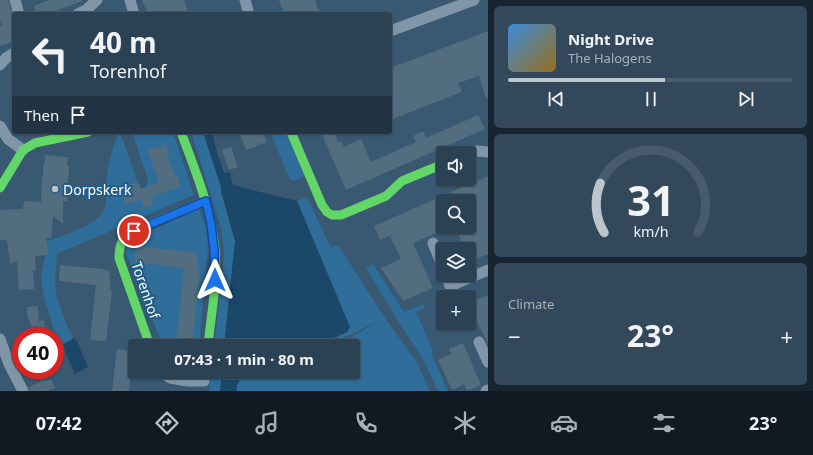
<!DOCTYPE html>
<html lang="en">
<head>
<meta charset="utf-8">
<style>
  :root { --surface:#2b4255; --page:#33495b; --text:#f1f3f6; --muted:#a6b0b9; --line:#475b6c; --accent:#bac5cd }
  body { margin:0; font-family:"Noto Sans",sans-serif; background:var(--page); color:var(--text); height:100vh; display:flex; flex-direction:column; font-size:15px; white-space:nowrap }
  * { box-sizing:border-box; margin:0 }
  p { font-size:13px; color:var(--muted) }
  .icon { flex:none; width:22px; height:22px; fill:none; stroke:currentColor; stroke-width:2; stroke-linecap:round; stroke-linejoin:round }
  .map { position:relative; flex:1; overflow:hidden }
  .side { display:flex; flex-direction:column; gap:6px; padding:6px; background:#18242f; width:325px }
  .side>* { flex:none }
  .guide { position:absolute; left:12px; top:12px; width:380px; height:122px; border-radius:4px; box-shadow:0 1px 3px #0004,0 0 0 1px var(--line); background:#2b4255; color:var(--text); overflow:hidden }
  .buttons { position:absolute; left:436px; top:146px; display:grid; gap:8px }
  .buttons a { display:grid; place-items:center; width:40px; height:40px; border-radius:4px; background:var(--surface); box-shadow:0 1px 3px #0004,0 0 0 1px var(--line); font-size:20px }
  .speed { position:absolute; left:12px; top:327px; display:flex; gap:8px; font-size:20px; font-weight:700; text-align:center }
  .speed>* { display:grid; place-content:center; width:52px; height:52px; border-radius:50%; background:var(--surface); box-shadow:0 1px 3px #0004,0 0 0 1px var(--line); line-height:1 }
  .speed .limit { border:6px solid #d22; background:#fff; color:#111 }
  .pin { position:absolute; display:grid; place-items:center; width:34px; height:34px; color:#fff; margin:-17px; border:2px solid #fff; border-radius:50%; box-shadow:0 1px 4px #0007 }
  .me { position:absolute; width:44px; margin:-22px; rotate:0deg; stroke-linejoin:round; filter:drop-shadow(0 0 3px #0008) }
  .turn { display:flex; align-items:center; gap:14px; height:84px; padding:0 12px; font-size:18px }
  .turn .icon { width:52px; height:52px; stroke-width:2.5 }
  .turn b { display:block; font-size:28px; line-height:34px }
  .then { display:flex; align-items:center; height:38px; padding:0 12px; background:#0003; gap:8px; font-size:15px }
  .big { font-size:30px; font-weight:700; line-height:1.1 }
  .side .card { flex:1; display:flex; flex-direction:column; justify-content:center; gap:6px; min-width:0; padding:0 14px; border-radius:6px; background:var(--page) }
  .side .dial { align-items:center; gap:0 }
  .dial svg { height:104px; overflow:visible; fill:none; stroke:var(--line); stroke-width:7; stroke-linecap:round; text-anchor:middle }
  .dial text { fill:var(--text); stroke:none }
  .song { display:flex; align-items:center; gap:12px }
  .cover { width:48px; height:48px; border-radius:6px; background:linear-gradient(135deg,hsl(210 70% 55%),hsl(40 70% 35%)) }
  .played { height:4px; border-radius:2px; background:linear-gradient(90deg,var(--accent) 55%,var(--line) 55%) }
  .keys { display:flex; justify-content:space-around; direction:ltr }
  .heat { display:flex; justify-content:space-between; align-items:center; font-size:22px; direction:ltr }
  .trip { position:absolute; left:128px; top:339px; width:232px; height:40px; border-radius:4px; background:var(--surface); box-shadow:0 1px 3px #0004,0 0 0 1px var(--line); font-weight:700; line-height:40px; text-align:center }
  .tab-bar { display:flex; height:64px; justify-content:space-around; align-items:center; background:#111a22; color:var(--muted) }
  .tab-bar .icon { width:28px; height:28px }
  .tab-bar .selected { color:var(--accent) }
  .tab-bar b { font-size:18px; color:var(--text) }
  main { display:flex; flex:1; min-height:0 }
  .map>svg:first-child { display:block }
  .green { fill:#2f6d9a }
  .water { fill:#1b4769 }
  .building { fill:#536d80 }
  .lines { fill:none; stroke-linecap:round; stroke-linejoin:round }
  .street { stroke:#8095a7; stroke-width:11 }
  .fast { stroke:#63d668; stroke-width:9 }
  .route-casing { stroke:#114b97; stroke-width:10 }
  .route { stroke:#1a73e8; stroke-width:7 }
  .poi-dot { fill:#bac5cd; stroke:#225c88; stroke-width:1.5 }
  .labels { text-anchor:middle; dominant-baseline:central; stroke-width:4; stroke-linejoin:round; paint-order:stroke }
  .poi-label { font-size:14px; fill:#fff; stroke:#225c88; text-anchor:start }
  .street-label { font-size:14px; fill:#fff; stroke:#225c88 }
</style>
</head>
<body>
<main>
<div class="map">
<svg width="488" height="391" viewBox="0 0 488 391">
  <rect width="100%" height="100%" fill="#395871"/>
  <!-- green -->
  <path class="green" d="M119,132h1l17,48 -2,11 11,-4 2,-7 -16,-48h41l21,63 -137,59 -2,26 1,15 13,36 5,7 -12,7 -8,-15 -11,-37 -2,-17 5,-23 -3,-11c13,-3 51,-17 58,-27 8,-10 4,-29 6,-42 3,-14 6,-28 12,-41z
    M191,132h12l16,49 2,6v4l14,50 -11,105h-10l5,-42 5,-52 -3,-24z
    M270,132h17l18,44 -10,5 -5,-1z
    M307,197l24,51 7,-3 47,73 31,43 14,30h-193v-6l3,-6 17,-7h28l-2,6 9,-6h61v-26h-17l43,-25 -53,25h-10l31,-14 3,-5 -53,-126z
    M199,209l7,19 2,20 -9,98h-36l-37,-93 2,-12z
    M373,264l31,48 19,-8 2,4 -9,4 17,38 -1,5 16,36h-10l-15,-32 -27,-41 -30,-50z
    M211,372h11l-2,19h-11z"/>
  <!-- water -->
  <path class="water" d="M203,132h9l5,21 7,20 6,-1 2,12 8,3 57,14 53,126 -3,5 -31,14h-92l11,-105 -14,-50v-4l-2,-6z
    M74,338l3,3 11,26 -13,7 -13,-29z
    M222,372h35l-17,7 -3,6v6h-17z"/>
  <!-- building -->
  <path class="building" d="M0,0h8l6,19v22l-14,5v-20l2,-1 -2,-4z
    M49,0h33v1l-34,13h-11l-3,-8z
    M142,0h42l4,12 -7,2h-33z
    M279,0h36l5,14h-36z
    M488,31v67h-2l-7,-22 -21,7 4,9 -72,28v-13l3,-2 -3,-8v-29z
    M478,115l7,14 -139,61 -25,-58h14l3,11 3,-2 3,6 17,-8 10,23 45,-20 -3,-6 10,-5 3,7z
    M239,132h24l4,10 -21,8z
    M166,144l3,10 -2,1 8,21 2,-1 4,11 -30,11 2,8 -9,3 -3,-9 -15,5 -6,-16 18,-6 3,7 18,-7 -12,-32z
    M231,147l7,20 -9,3 -7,-20z
    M45,155l23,2 -1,9h2v6l-2,13v16h-4v23l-10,-8 -2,22h-5l2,17 -13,1 1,15h-3l1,18 -15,1 -2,-28 -7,1 -3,-23h-7v-30l23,-1 1,-8 17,1 1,-25h1v-13h2z
    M488,176v78l-19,8v-13h-4l-10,-22h14v-26h-26v29l-30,13 20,45 -30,13 -22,-33 20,-9 -11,-23 -10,4 -6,-14z
    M136,246l55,6v1l6,1 2,19h1l-8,73h-16l8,-78 -50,-6z
    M60,265l43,4v1l6,1 2,20h1l-6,50 -16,-1 6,-55 -37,-4z
    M488,295v50l-13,-28 -6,3v-17z
    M38,306l1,16 4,-2 5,16h-13l-8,-21v-8z
    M463,343l18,42 -14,6 -3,-7 -12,6 -14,-30 13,-6 -2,-5z
    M117,349l16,2 -4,40h-17z
    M51,379l4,9 -7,3h-18l-1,-4 14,-7 1,2z"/>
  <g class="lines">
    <!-- street -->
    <path class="street" d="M15,0l4,14
      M130,0l4,14
      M245,0l4,14
      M78,14l8,-4 11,-10
      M390,31l84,-31
      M0,65l6,-7 8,-5
      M0,126l8,13 15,11
      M469,154l8,-3 11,1
      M433,243l10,25
      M446,275l4,11 38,-16
      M0,339l9,25 14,27
      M479,342l9,20
      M161,372l9,6 18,3h16l1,-9
      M486,391l2,-1"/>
    <!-- fast -->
    <path class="fast" d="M181,132c14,38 30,76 34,117 3,32 -4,65 -7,97
      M291,132l31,73 5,7 5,3h9l45,-19 16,-15 41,-17
      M0,188l23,-38 12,-7 53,-11
      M150,346l-31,-88c0,-10 2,-20 11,-26l76,-31"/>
  </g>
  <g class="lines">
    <!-- route casing -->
    <g class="route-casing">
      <path id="route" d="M134,231l72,-30 5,23 3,25 1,31"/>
    </g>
    <!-- route -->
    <use href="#route" class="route"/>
  </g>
  <!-- markers -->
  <circle class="poi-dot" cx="55" cy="189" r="4"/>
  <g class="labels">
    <!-- poi labels -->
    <g class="poi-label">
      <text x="63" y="189">Dorpskerk</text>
    </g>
    <!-- street labels -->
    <g class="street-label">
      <text transform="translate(146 290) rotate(71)">Torenhof</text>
    </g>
  </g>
</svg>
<div class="buttons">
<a><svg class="icon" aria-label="sound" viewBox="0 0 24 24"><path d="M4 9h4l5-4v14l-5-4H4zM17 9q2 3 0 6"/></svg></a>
<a><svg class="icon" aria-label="search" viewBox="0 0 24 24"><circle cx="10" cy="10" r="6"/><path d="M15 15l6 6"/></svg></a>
<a><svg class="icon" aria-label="layers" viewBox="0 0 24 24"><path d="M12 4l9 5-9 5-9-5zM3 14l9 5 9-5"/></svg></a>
<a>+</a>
</div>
<div class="speed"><div class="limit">40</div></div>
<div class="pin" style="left:134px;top:231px;background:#d93025"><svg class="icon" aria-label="arrive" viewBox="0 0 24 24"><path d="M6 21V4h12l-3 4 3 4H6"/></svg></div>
<svg class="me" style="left:215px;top:280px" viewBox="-20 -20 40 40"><path d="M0-17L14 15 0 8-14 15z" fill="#1a73e8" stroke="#fff" stroke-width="4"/></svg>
<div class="trip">07:43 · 1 min · 80 m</div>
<div class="guide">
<div class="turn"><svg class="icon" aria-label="left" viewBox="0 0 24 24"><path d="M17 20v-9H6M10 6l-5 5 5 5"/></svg><div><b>40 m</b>Torenhof</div></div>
<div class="then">Then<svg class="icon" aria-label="arrive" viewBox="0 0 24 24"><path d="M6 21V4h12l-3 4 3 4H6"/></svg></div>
</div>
</div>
<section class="side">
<div class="card">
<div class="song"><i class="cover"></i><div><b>Night Drive</b><p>The Halogens</p></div></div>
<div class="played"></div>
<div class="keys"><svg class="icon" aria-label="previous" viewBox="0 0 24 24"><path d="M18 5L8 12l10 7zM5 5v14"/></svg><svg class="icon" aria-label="pause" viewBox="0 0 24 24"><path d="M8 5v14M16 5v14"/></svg><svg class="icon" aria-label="next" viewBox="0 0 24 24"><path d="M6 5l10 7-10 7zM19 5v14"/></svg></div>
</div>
<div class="card dial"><svg viewBox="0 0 100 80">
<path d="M14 69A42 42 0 1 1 86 69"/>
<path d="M14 69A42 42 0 0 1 11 31" stroke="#bac5cd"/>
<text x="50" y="56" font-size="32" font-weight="700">31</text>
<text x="50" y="72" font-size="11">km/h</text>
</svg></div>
<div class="card"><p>Climate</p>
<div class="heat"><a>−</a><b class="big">23°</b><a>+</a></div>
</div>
</section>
</main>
<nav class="tab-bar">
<b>07:42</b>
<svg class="icon selected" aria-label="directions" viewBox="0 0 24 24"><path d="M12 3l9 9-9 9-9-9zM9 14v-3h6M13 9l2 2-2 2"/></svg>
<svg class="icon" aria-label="music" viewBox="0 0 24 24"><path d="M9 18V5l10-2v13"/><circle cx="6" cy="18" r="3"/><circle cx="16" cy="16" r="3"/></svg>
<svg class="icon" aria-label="phone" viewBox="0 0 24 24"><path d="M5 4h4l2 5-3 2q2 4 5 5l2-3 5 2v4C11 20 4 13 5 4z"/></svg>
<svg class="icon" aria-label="climate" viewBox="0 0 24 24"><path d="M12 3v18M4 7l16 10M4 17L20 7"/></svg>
<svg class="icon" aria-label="car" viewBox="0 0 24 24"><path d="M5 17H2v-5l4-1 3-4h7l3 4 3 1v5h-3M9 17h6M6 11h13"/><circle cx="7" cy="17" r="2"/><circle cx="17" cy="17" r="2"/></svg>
<svg class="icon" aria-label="filters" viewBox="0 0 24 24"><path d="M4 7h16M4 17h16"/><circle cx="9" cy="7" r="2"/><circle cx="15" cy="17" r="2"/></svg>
<b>23°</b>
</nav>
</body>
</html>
